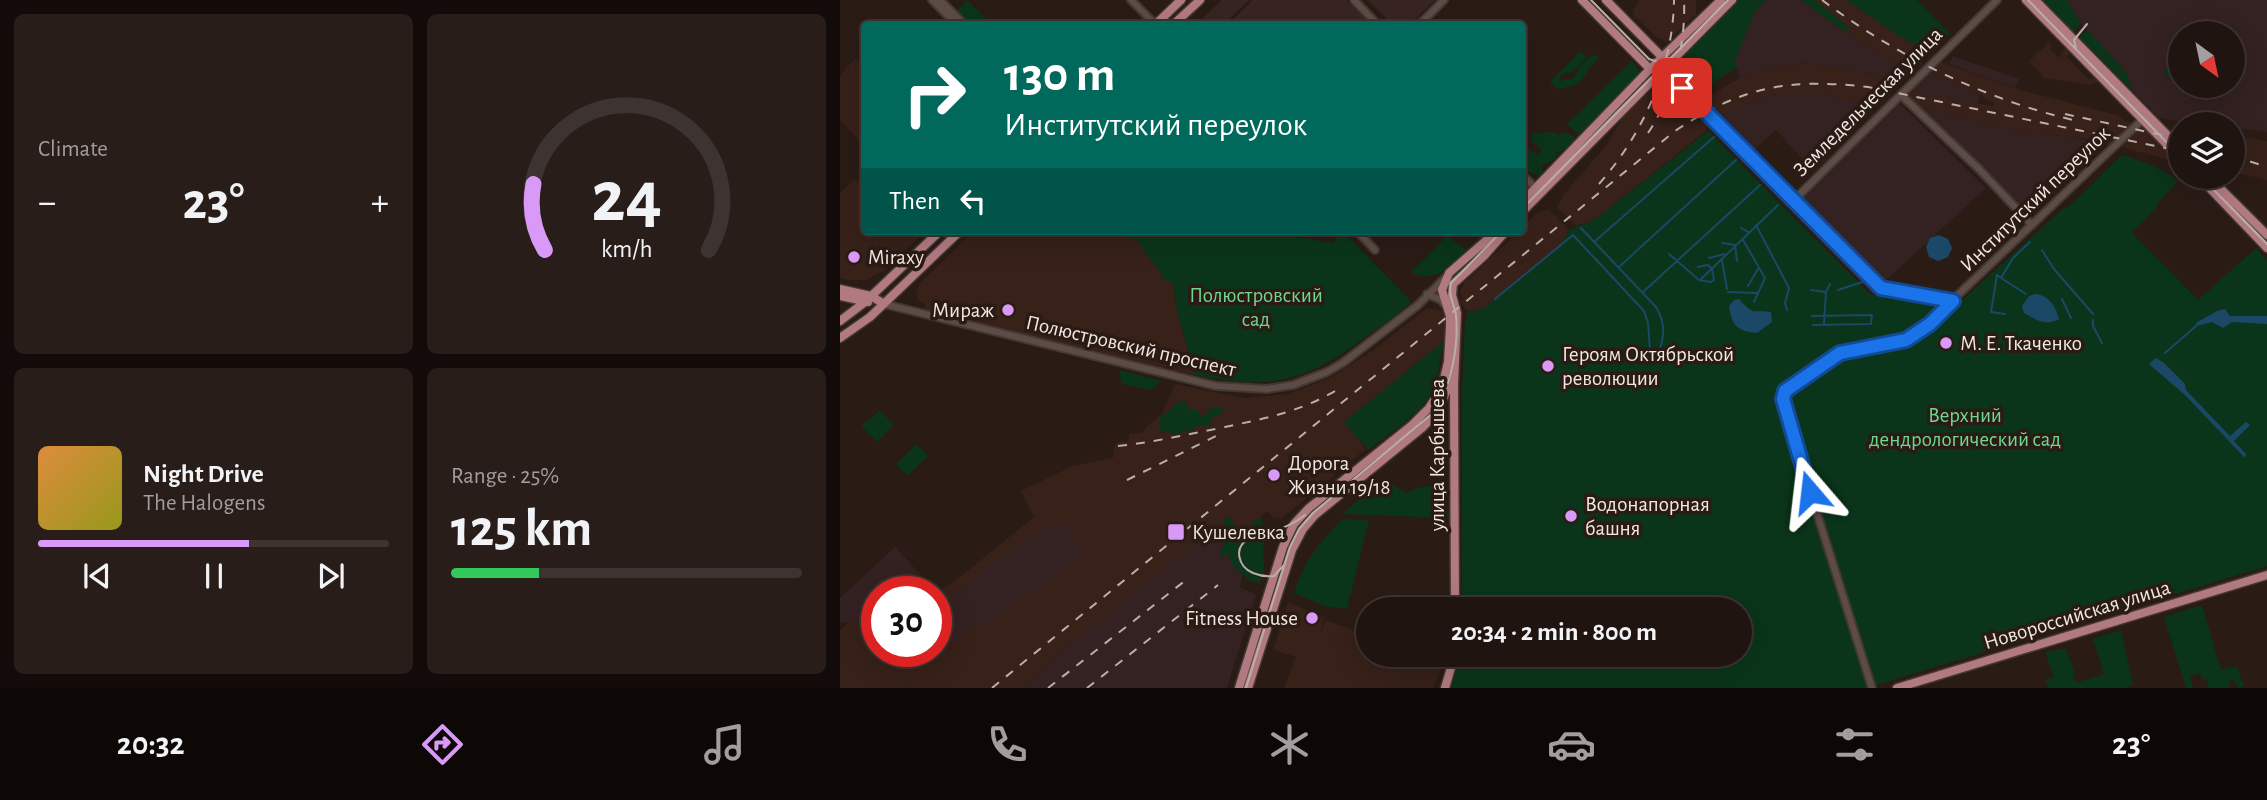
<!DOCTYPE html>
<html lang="en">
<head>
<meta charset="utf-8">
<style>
  :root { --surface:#201410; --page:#281d19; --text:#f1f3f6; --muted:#a29e9f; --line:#3d3330; --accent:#d99af7 }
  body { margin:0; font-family:"Alegreya Sans",sans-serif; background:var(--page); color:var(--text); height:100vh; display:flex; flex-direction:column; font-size:26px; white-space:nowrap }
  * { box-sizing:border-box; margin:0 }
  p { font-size:23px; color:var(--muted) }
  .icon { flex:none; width:38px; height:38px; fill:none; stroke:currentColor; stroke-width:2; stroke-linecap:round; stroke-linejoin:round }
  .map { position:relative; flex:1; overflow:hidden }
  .sheet { display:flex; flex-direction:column; gap:14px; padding:14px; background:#120b09; width:840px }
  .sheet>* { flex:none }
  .top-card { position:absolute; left:21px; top:21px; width:665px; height:214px; border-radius:7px; box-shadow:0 7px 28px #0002,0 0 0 2px var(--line); background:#00695c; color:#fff; overflow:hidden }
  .needle { width:46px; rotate:147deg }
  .fabs { position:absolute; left:1328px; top:21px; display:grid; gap:14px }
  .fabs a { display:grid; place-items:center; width:77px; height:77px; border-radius:50%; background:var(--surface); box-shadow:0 7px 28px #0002,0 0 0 2px var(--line); font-size:35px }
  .speed { position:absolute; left:21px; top:576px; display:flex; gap:14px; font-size:35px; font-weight:700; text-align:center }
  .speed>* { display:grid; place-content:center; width:91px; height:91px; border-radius:50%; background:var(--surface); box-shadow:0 7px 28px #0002,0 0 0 2px var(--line); line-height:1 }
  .speed .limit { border:10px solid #d22; background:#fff; color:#111 }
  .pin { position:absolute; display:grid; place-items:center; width:60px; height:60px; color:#fff; margin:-30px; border-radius:14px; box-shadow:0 4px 10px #0006 }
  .me { position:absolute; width:77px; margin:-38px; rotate:343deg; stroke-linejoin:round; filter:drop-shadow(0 0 5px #0008) }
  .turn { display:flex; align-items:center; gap:24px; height:147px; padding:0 28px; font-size:32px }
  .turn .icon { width:91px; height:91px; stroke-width:2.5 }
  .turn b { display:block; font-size:49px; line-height:60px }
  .then { display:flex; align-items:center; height:66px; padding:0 28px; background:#0003; gap:14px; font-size:26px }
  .big { font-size:52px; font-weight:700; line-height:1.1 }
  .sheet .widget { flex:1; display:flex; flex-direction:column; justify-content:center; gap:10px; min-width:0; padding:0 24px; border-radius:10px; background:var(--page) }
  .sheet .dial { align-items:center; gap:0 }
  .dial svg { height:182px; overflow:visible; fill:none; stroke:var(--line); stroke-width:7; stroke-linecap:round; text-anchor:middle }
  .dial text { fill:var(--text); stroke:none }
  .song { display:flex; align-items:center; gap:21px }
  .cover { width:84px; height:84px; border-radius:10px; background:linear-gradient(135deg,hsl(30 70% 55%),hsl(60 70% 35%)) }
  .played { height:7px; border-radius:4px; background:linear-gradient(90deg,var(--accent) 60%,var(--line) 60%) }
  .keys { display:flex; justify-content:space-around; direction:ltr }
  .heat { display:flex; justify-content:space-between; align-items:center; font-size:38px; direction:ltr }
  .charge { height:10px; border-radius:5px; background:linear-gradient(90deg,#34c759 25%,var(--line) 0) }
  .sheet .tiles { flex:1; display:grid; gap:14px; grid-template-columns:repeat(2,1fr) }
  .trip { position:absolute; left:516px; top:597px; width:396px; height:70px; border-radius:35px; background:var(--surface); box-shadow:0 7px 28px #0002,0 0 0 2px var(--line); font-weight:700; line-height:70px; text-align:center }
  .dock { display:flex; height:112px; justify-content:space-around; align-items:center; background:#0d0806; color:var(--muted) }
  .dock .icon { width:49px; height:49px }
  .dock .active { color:var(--accent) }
  .dock b { font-size:32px; color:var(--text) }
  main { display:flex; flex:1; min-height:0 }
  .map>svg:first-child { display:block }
  .built { fill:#372119 }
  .industrial { fill:#342121; fill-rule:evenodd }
  .education { fill:#382523 }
  .green { fill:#0a351a }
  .water { fill:#1b4866 }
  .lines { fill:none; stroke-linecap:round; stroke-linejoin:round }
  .stream { stroke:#1b4866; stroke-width:2 }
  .minor-casing { stroke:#433834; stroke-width:10 }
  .major-casing { stroke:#433834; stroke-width:11 }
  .minor { stroke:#5d4c45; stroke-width:6 }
  .major { stroke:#b17a81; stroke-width:8 }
  .tram { stroke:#baaea9; stroke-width:2 }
  .rail { stroke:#baaea9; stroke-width:2; stroke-dasharray:9 9; stroke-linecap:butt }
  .route-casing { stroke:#114b97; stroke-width:18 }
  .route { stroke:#1a73e8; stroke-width:12 }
  .poi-dot { fill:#d99af7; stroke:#2a1b15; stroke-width:2.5 }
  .labels { text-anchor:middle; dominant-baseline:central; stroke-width:7; stroke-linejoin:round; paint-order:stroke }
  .street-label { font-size:21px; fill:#f2e7e2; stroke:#2a1b15 }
  .poi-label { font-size:21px; fill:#f2e7e2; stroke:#2a1b15; text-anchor:start }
  .park-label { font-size:21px; fill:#6bd98e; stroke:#2a1b15 }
</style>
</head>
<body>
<main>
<section class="sheet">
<div class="tiles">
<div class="widget"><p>Climate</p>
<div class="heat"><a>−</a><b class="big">23°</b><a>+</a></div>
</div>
<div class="widget dial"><svg viewBox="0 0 100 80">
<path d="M14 69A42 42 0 1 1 86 69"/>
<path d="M14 69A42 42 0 0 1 9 40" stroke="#d99af7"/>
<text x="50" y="56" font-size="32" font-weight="700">24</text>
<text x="50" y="72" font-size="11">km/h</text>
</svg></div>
<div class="widget">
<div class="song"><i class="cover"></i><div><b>Night Drive</b><p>The Halogens</p></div></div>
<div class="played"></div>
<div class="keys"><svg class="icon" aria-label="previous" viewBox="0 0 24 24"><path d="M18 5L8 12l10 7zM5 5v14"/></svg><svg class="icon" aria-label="pause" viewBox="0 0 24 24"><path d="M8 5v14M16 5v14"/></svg><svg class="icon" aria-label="next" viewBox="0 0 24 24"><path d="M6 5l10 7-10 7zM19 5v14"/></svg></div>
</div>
<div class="widget"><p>Range · 25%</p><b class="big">125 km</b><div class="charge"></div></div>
</div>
</section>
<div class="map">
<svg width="1427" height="688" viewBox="0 0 1427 688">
  <rect width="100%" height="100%" fill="#2a1b15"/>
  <!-- built -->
  <path class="built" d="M798,0h58v14l-30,29 -5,-5h-4l-25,-24 3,-2 -2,-3 6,-7z
    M961,0h46l47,33 33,19v4l-16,15 -50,-28z
    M1210,41l1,9 8,8 7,-13 5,5 -4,7 21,22 8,-3 5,5 -11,4 -46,-7 -15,-17z
    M15,58l9,8v80l-24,-26v-44z
    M1101,62l79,28 97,25 10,7 50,9 3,-4v32l-11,-3 -3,3 -38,-10 -5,-3 -26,-2v-3l-25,-5 -3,2 -28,-6 -1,5 -5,-1 -114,-28 -11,-8 -2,-5 2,-5 83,16 1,-3 -14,-8 -51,-24z
    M965,63l75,12 18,7 -8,13 -13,12 -13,-6 -22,-1 -18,-7 -48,2 -24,7 -47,21 2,2 -2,7 -111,88 -18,6 -19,-19 7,-13 41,-47 20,-33 34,-31 5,1 28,26 11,-6 3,-6 34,-20 18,-7z
    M1393,135l34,6v39l-34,-8z
    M24,178v53h62l-43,40 -17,9h-17l-9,-2v-85l15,-14 4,4z
    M708,209l21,21 -9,17 -77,62 -15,3 -8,-10 2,-3 -2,-8 5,-9 54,-51h3l1,-4 13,-13z
    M134,231h128l35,8 28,41 8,4 4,26 18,65 -15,-4 -4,1 -252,-63 1,-5 -6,-3 -3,-7 3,-10z
    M587,308l16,3 3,3 -2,27 -99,81 21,27 -86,71 -3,-3 -3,2 -6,-8 -39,31 -156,101 -48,45h-185v-58l8,-7 29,-7v35h59v-58l20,-13 78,-63 -13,-26 51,-25 41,-8 2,-15 14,-2v-7l13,-1 5,-7 15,-12 13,-30 68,14 45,-4 42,-16 45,-29z
    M448,602l38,16 -3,2 -3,15 5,-15 43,15v19l58,1 18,6 -11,27h-149l12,-31 -23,-7z"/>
  <!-- industrial -->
  <path class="industrial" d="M926,0h35l60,43 50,28 -13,11 -18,-7 -75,-12 -47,8 -18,7 -6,-17 21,-50z
    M1227,0h200v132l-34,-4v-4h-33l-41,-6 -27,-28 -6,-18 -2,1 -5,-4 2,-3 -40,-42zM1340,33h53v53h-53z
    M1113,56l66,23 -4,9 -66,-24z
    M1089,71l51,24 -3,9 -67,-14z
    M964,93h20l18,7 22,1 7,7 -46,47 2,3 -13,13 -38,-41 -23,21 -5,-9 -25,-25 5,-5 24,-10 24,-7z
    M1058,102l88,86 -103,95 -82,-84z
    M1081,108l114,28 5,1 1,-5 27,6 4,-2 33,9 -75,72z
    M222,521l24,33 -88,60 -62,37v-38l31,-28 50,-40z
    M372,529l7,2 12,14 3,18 9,11 -3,13 16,8 -29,93h-202l48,-45z
    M55,547l42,45h-60v24l-19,6 -18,1v-25z"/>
  <!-- education -->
  <path class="education" d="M382,0h27l-25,24h-15l-6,-6z
    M413,0h93l24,24h-142z
    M528,0h67l-25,24h-18z"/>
  <!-- green -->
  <path class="green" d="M127,0l21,20 -3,4h-17l-13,-12z
    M898,0h28l-11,11 -20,50 2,6 -42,27 -17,-17 8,-23z
    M961,0h13l35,27 -4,5z
    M1007,0h70l33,33 -17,19h-6l-33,-19z
    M1202,0h25l14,24 -8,8z
    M1247,30l35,37 -2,2 3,4 3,-2 6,19 -53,-53z
    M1340,44v31l-7,7 -10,-11 6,-7 -2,-5z
    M740,52l7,4 -13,15 -13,4 -2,6 15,-3 6,-13 15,-11 4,4c-20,18 -11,28 -42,31l-7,-8z
    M792,61l6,8v7l-60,59 -11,-11z
    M868,131l163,164 46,7 32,10 116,-105h3l54,-52c21,6 38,12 56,26l-21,23 1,2 -26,27 66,67 58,-52 11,12v306l-401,122h-415l10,-33 279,-1v-45h-278v-216l3,-69 3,-12 15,-3 77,-62 9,-17 25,-10z
    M714,132l4,3 7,-2 7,2 3,4 -8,10 -10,3 -2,8 -13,5v10l-10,-1 -9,-8v-25l4,1 2,8 8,4 5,-3 -11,-11 2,-7z
    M262,231h179l4,4 48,8 9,-12 66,67 2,5c-13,13 -29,23 -43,33 -61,46 -98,55 -172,39l-18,-65 -4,-26 -8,-4 -28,-40z
    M607,236l21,15c-19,14 -34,35 -57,21z
    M604,341c-4,17 -5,38 -14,54 -11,20 -44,41 -62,55l-24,-28z
    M279,370l42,11 -10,9 -29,-6z
    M338,401h8l2,9h10l3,6 5,-1 5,-8 13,1 -3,6 -7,2 -5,9 -12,1 -8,7 -4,-4 -8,6c-6,-4 -13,-1 -18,-5l1,-13 8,-5z
    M40,410l14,15 -17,17 -16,-16z
    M77,444l11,12 -21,20 -11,-12z
    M543,479l23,14c28,-14 42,-6 43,25l-107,-4z
    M388,516l13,16 21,-16 1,18 -19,6c-14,19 0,31 18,38l-2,5 -10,-2 -19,-17 -2,-10 -2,-1 -4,4 -3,-3 4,-10 -10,-8 12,-11 -3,-5z
    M503,519l26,1 -20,80 -1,9 -24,-3 -30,-13c9,-30 26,-53 49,-74z
    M423,536l1,36 -1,4c-17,-6 -31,-17 -17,-34z
    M1362,605l19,65 16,-4 7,20 -6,2 -4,-9 -6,3 2,6h-21l-3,-9 -4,1 -2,-7 -10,3 3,12h-7l-22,-71z
    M1281,630l12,55 -9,3h-76l-3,-8 9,-3 -9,-25 21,-4 8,22 -1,5 3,8 28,-9 -11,-35z"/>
  <!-- water -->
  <path class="water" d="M1099,235l9,4 4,9 -4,9 -10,4 -9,-4 -3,-10 4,-9z
    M1195,294c14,1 21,13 24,25 -13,8 -24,0 -35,-6l-2,-7 7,-10z
    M899,299c16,18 14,10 32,13l1,10 -15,11c-20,-2 -25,-7 -28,-27l5,-6z
    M1385,309l5,7h37v8l-35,-2 -9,6 -11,-6 -16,4v-3l21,-12z
    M1316,358l7,4 22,22 1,6 44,46 16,-14 4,3 -16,16 12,13 -1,4 -60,-63 -36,-31z"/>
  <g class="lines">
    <!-- stream -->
    <path class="stream" d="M916,225l33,63 -4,15 2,7
      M741,228l75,79c9,15 9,28 3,44
      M901,228l7,4
      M903,240l22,38 -11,24
      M754,242l120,-105
      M882,243l13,2 2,16
      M1202,250l12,19 39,45
      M829,254l30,26 12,2 3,-2 -2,-11 -4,-4 -10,2
      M869,258l16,-4
      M882,260l5,29
      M779,267l117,-107
      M1161,278l25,16
      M860,280l78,-75
      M908,286l10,-17
      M971,290l15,2
      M998,290l27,-9
      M803,292l117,-107
      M888,292l30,1
      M655,299l78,-64 71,76 4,12 2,27
      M1222,299l9,19
      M1165,314l-14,-2 6,-37 4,3 12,-20 17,-16
      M972,316l60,-1 -1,9 -58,1
      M1253,320v6l9,17
      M984,324l2,-32 4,-8
      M1325,353l31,-27"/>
    <!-- minor casing -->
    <g class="minor-casing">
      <path id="minor" d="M92,0l24,24
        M100,0l24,24
        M291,0l24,24
        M514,0l23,24
        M580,24l24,-24
        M823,69l218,219 72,13
        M1061,95l79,75 52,55
        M682,175l17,16
        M954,200l203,-200
        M517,231l18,19
        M587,294l14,6 5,6
        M44,304l332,82 51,3 26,-4 34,-13 17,-10 74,-57 30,-30
        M1032,688l-68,-216 -21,-77c9,-14 48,-40 64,-44 26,-8 52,-4 74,-21l221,-210"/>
    </g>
    <!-- major casing -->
    <g class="major-casing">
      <path id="major" d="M742,0l68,69h6
        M766,0l56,57v4
        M1186,0l154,158
        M1195,0l145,148
        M316,24l25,-24
        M334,24l26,-24
        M1359,177l68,71
        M1369,177l58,58
        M682,202l129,-134 70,-68
        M682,212l210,-212
        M0,289l31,7 13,8
        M0,296l28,6
        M0,321l25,-19 75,-71
        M0,338l30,-21 90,-86
        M615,609l-1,-224 3,-72 -5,-18 1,-11 31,-28 22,-25
        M399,688l44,-141 11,-23 15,-16 103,-83 17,-17 13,-20 6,-26 2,-35v-11l-8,-26 7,-17 48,-42
        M408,688l44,-138 11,-21 12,-14 107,-87 15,-15 13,-30
        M605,688l10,-34
        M1057,688l370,-113"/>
    </g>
    <!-- minor -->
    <use href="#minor" class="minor"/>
    <!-- major -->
    <use href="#major" class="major"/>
    <!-- tram -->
    <path class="tram" d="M751,0l58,59 9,3 11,-4
      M1188,0l152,156
      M1236,49l-2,-9 13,-16
      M1361,177l66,67
      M682,209l206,-209
      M444,565l-10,11c-8,1 -14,0 -21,-3 -15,-6 -20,-26 -4,-34 20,-11 34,-6 56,-24
      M406,688l44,-141 9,-18 14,-16 121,-101c17,-25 25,-66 22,-97 -2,-11 -8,-20 -5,-32l51,-52"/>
    <!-- rail -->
    <path class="rail" d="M982,0c75,56 159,98 251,120
      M1225,114l115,25
      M808,133c25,-37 38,-88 36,-133
      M1393,156l34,11
      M759,184c44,-50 74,-116 75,-184
      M278,446c37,-4 71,-12 107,-19 42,-9 74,-15 112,-37
      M287,480l91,-45
      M152,688l683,-557c68,-45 113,-53 193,-44l312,64
      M208,688l138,-108
      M247,688l131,-103"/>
  </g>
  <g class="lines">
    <!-- route casing -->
    <g class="route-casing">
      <path id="route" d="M842,88l199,200 72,13 -23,23 -24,16 -66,13 -55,38 -2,8 27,93"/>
    </g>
    <!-- route -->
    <use href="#route" class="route"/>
  </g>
  <!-- markers -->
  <g class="poi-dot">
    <circle cx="14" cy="257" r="7"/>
    <circle cx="168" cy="310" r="7"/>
    <circle cx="1106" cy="343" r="7"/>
    <circle cx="708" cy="366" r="7"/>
    <circle cx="434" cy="475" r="7"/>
    <circle cx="731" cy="516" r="7"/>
    <rect x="327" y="523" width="18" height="18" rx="3.5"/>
    <circle cx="472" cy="618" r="7"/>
  </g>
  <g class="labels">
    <!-- street labels -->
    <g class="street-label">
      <text transform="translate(1028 102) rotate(-45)">Земледельческая улица</text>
      <text transform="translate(1195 199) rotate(-44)">Институтский переулок</text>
      <text transform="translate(291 346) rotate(13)">Полюстровский проспект</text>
      <text transform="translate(597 455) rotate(-90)">улица Карбышева</text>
      <text transform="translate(1237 615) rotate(-17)">Новороссийская улица</text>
    </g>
    <!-- poi labels -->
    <g class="poi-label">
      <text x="28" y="257">Miraxy</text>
      <text x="154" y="310" text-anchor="end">Мираж</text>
      <text x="1120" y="343">М. Е. Ткаченко</text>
      <text x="722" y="354">Героям Октябрьской<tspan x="722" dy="24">революции</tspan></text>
      <text x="448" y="463">Дорога<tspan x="448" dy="24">Жизни 19/18</tspan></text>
      <text x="745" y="504">Водонапорная<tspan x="745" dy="24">башня</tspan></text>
      <text x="352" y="532">Кушелевка</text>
      <text x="458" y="618" text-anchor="end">Fitness House</text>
    </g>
    <!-- park labels -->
    <g class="park-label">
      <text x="416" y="295">Полюстровский<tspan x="416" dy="24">сад</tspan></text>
      <text x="1125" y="415">Верхний<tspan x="1125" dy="24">дендрологический сад</tspan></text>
    </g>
  </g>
</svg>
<div class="fabs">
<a><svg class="needle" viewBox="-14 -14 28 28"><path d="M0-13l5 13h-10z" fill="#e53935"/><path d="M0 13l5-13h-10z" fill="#a29e9f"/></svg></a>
<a><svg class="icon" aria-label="layers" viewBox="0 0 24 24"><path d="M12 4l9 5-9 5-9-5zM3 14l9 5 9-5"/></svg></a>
</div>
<div class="speed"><div class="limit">30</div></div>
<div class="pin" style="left:842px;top:88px;background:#d93025"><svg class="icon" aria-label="arrive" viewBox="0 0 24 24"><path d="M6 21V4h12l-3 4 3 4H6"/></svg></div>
<svg class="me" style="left:970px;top:492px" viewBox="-20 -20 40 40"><path d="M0-17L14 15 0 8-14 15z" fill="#1a73e8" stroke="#fff" stroke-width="4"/></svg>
<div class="trip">20:34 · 2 min · 800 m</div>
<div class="top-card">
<div class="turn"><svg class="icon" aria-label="right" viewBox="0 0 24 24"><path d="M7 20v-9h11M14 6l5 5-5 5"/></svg><div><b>130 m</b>Институтский переулок</div></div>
<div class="then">Then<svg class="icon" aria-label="left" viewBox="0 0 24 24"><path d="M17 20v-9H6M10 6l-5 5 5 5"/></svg></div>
</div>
</div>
</main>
<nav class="dock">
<b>20:32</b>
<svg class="icon active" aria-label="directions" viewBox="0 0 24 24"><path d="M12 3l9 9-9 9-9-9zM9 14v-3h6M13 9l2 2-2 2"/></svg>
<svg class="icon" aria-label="music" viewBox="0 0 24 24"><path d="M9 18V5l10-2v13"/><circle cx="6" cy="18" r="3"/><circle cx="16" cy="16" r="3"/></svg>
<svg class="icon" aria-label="phone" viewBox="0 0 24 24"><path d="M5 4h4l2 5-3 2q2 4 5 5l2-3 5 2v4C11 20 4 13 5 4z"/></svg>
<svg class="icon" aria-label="climate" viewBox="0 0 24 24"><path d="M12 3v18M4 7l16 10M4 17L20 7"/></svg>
<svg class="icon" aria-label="car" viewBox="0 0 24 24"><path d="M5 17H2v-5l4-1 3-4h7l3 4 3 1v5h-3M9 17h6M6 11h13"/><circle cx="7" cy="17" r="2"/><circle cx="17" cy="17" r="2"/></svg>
<svg class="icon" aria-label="filters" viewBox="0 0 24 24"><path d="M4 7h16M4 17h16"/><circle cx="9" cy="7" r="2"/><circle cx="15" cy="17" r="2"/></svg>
<b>23°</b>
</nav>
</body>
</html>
